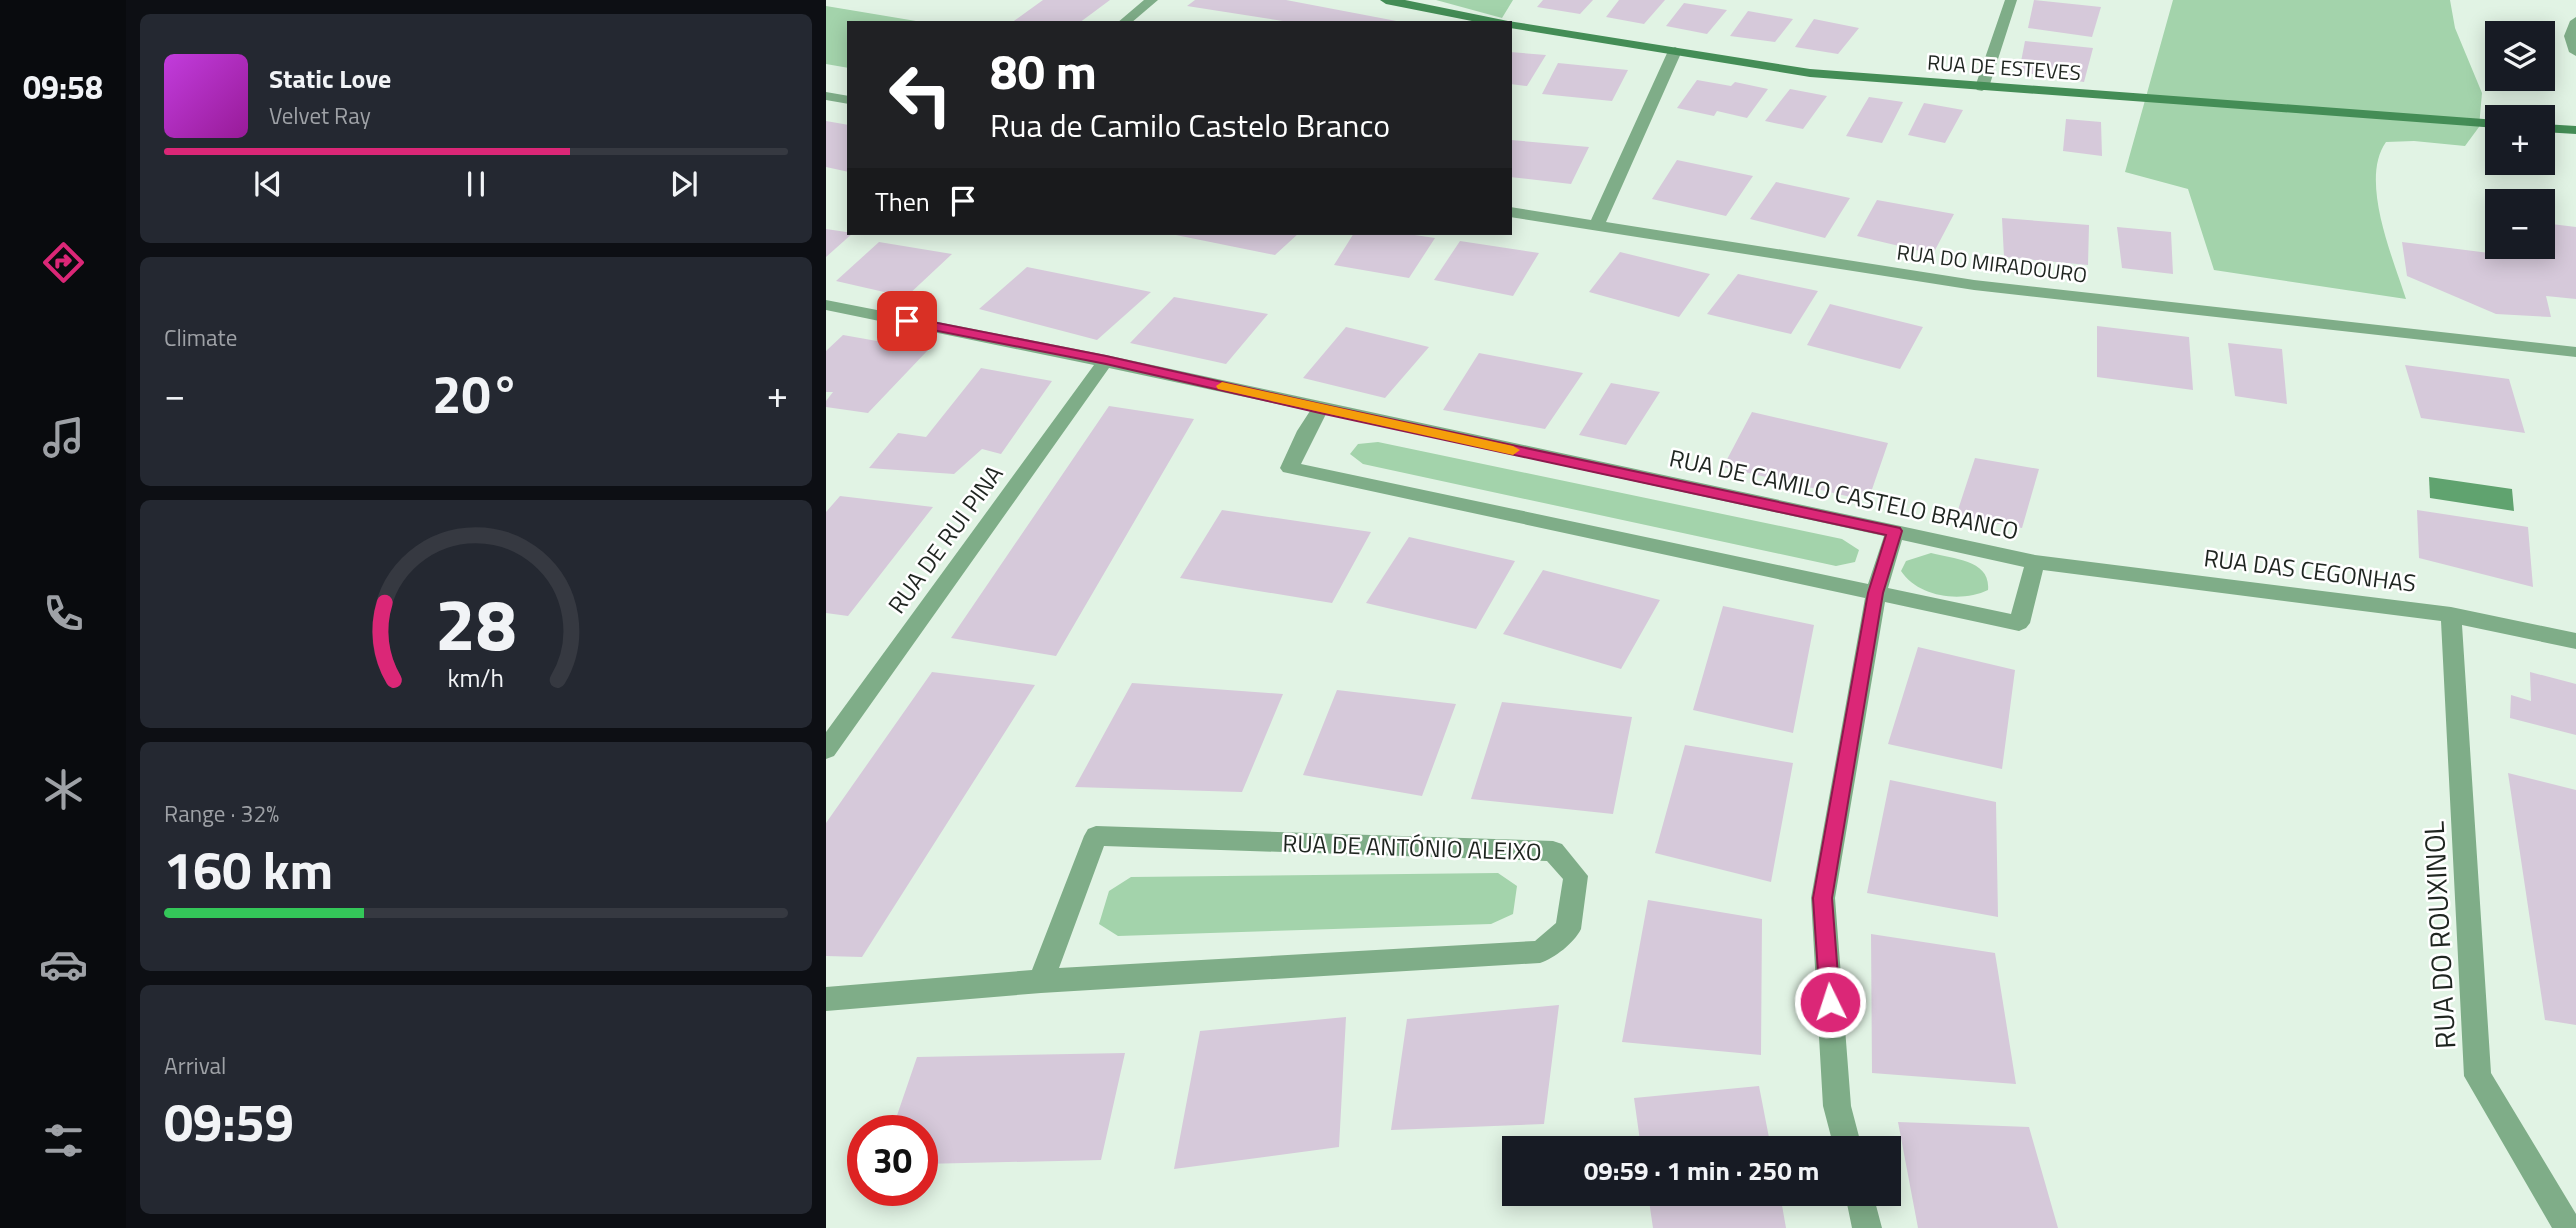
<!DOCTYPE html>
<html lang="en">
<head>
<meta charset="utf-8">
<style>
  :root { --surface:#171b24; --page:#242831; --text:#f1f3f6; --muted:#9ea1a6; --line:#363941; --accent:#db2777 }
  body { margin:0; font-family:"Titillium Web",sans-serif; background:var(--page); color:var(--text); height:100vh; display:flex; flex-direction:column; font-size:26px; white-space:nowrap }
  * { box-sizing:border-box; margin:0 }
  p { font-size:23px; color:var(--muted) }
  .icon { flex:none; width:38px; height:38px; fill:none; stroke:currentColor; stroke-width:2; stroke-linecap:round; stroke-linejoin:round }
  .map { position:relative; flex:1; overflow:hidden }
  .sheet { display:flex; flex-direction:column; gap:14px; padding:14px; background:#0d0f14; width:700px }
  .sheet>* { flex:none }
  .top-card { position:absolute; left:21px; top:21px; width:665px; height:214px; border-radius:0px; box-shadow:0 4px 18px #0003; background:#202124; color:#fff; overflow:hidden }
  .fabs { position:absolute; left:1659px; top:21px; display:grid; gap:14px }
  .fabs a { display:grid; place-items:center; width:70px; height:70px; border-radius:0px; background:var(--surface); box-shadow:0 4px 18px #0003; font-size:35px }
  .speed { position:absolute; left:21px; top:1115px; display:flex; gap:14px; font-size:35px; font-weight:700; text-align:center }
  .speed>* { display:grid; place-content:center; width:91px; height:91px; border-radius:50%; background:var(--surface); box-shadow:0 4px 18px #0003; line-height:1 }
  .speed .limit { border:10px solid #d22; background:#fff; color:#111 }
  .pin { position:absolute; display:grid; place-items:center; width:60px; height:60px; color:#fff; margin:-30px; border-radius:14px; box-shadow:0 4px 10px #0006 }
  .me { position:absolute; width:77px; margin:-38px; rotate:356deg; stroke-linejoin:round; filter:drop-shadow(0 0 5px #0008) }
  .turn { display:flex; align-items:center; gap:24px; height:147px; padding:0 28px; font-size:32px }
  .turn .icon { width:91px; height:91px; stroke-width:2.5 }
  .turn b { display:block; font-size:49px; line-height:60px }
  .then { display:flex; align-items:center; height:66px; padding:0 28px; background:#0003; gap:14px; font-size:26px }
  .big { font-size:52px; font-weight:700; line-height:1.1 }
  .sheet .widget { flex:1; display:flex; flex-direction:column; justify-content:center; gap:10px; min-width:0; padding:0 24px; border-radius:10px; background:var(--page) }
  .sheet .dial { align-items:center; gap:0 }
  .dial svg { height:182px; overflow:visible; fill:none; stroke:var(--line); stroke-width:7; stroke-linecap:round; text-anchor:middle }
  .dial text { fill:var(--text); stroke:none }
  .song { display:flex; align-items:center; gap:21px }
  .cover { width:84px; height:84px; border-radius:10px; background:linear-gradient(135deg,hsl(290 70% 55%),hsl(300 70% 35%)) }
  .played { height:7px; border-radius:4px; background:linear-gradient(90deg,var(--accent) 65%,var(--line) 65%) }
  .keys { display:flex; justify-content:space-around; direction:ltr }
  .heat { display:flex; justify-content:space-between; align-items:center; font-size:38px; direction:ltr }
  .charge { height:10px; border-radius:5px; background:linear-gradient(90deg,#34c759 32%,var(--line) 0) }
  .trip { position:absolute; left:676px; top:1136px; width:399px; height:70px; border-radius:0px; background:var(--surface); box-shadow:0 4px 18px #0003; font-weight:700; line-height:70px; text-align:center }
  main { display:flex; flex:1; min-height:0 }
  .tabs { display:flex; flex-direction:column; width:126px; justify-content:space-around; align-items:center; background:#090b0e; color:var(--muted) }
  .tabs .icon { width:49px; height:49px }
  .tabs .active { color:var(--accent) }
  .tabs b { font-size:32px; color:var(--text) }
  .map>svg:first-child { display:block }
  .green { fill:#a3d3ab }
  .water { fill:#60a36f }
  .building { fill:#d6c9da }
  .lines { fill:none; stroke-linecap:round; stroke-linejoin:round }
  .street { fill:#7fad88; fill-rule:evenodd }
  .secondary { fill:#448d56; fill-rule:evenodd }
  .route { fill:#db2777; stroke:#8e194d; stroke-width:2 }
  .slow { fill:#f59e0b }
  .labels { text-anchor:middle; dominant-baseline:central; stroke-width:5; stroke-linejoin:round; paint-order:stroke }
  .far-street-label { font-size:21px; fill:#1f2520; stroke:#fff }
  .street-label { font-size:24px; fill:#1f2520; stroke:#fff }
  .near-street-label { font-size:28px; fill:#1f2520; stroke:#fff }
</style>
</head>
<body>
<main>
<nav class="tabs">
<b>09:58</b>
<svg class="icon active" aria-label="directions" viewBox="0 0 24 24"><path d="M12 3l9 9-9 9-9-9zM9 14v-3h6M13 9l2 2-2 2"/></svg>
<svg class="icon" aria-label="music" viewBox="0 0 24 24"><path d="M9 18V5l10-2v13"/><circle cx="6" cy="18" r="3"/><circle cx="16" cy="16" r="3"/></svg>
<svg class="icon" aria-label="phone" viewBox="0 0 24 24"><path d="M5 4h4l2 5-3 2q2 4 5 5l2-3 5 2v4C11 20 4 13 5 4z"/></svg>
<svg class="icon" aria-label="climate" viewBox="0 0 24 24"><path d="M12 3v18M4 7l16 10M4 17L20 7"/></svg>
<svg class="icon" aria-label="car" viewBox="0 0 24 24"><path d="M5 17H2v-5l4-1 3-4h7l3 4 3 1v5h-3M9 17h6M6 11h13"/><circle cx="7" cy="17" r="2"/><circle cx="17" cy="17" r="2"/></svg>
<svg class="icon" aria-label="filters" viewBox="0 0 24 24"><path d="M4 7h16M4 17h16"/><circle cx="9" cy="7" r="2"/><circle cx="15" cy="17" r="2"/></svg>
</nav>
<section class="sheet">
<div class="widget">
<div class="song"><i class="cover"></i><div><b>Static Love</b><p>Velvet Ray</p></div></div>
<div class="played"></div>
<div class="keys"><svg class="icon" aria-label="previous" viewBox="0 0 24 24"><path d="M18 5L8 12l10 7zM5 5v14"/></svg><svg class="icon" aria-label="pause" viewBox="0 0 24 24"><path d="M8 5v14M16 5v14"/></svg><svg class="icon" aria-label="next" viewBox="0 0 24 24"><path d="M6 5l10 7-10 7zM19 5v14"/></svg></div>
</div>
<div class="widget"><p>Climate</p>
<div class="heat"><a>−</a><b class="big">20°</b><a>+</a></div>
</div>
<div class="widget dial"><svg viewBox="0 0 100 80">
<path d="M14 69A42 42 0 1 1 86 69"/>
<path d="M14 69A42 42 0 0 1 10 35" stroke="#db2777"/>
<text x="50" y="56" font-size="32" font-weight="700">28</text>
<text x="50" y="72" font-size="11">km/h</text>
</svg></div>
<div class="widget"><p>Range · 32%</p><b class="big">160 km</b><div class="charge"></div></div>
<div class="widget"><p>Arrival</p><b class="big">09:59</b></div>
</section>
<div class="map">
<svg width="1750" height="1228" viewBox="0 0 1750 1228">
  <rect width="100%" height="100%" fill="#e1f3e4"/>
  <!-- green -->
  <path class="green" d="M610,0h77l-11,18z
    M1347,0h277l5,28 27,65 -3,34 -14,19 -51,-5 -28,1c-27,38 7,116 20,157l-192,-29 -26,-81 -63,-17z
    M0,6l102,17h-79v45l-23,-4z
    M552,442l464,97 17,11 -4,12 -19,4 -473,-102 -13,-10 8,-10z
    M1105,553c23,6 60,7 57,37 -27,13 -70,7 -87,-19l5,-10z
    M672,873l19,13 -4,28 -22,10 -373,12 -19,-12 10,-33 22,-14z"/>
  <!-- water -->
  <path class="water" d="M1603,477l83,12 2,22 -84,-13z"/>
  <!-- building -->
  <path class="building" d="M217,0h67l-31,23h-68z
    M369,0h91l121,23h-111l-109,-17z
    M717,0h50l-13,14 -43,-7z
    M793,0h46l-21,24 -38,-7z
    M1208,0l67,7 -9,30 -64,-9z
    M858,3l43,7 -20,24 -41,-8z
    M922,11l45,8 -18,23 -45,-6z
    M988,19l45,9 -21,26 -43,-7z
    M1199,41l68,7 -9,34 -65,-10z
    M684,52l36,3 -19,31 -17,-2z
    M732,63l70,7 -16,31 -70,-7z
    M871,80l34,6 4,-4 33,7 -21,29 -30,-7 -3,5 -37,-8z
    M964,89l37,7 -24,33 -38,-8z
    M1043,97l34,5 -21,41 -36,-7z
    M1098,103l39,7 -18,33 -37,-8z
    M1240,119l35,3 1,34 -39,-5z
    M0,121l23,4v47l-23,-5z
    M685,140l78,7 -18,37 -61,-7z
    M851,160l76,16 -27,40 -74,-17z
    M950,182l74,16 -25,40 -75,-19z
    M1051,200l77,14 -21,40 -76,-18z
    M1176,218l87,7 -1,40 -84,-8z
    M1717,223l33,4v72l-30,-3 5,21 -55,-3 -89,-38 -5,-34 111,14 -2,-9h32z
    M1291,227l54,5 2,42 -51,-6z
    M0,229l27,4 -27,24z
    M340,233h133l-24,22z
    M528,233h47l34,5 -26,40 -75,-13z
    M634,241l79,12 -26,43 -79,-16z
    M53,242l73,12 -46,43 -70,-16z
    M794,252l90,22 -31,43 -90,-25z
    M201,267l124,25 -54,48 -118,-31z
    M912,274l80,17 -27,43 -84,-20z
    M348,297l94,17 -42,50 -96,-21z
    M1004,304l93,23 -23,42 -93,-24z
    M1271,326l92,11 4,53 -96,-13z
    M520,327l83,20 -44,51 -82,-20z
    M17,335l85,15 -60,63 -42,-6v-6l7,-9h-7v-41z
    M1402,343l54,6 5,55 -52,-8z
    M653,353l104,20 -38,56 -102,-19z
    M1579,365l104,14 16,54 -104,-15z
    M155,368l71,13 -51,73 -19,-5 -28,25 -85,-6 29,-35 28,4z
    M785,383l49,9 -34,53 -47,-10z
    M283,406l85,13 -138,237 -105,-18z
    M926,412l136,31 -20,58 -145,-34z
    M1149,458l64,11 -17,59 -66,-12z
    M14,496l93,11 -85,109 -22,-3v-101z
    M396,510l149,22 -39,71 -152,-25z
    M1591,510l111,17 5,60 -114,-29z
    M583,537l106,24 -39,68 -110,-26z
    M717,570l117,30 -39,69 -118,-35z
    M897,606l91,19 -21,108 -100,-23z
    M1092,647l97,23 -13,99 -114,-25z
    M106,672l103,13 -173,272 -36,-1v-133z
    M1704,672l46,12v51l-66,-17 1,-23 20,6z
    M306,683l151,11 -41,98 -167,-5z
    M511,690l119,14 -34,92 -119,-21z
    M676,702l130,15 -19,97 -142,-15z
    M859,745l108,18 -22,119 -116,-29z
    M1682,773l68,17v235l-31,-5z
    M1064,780l106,22 2,115 -131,-24z
    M822,900l114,19 -1,136 -139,-13z
    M1045,934l124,19 21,131 -144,-11z
    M733,1005l-15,119 -153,6 16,-111z
    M520,1017l-7,130 -165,22 26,-138z
    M299,1053l-24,107 -179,4v-34h-30l25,-73z
    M933,1086l12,62h-130l-7,-50z
    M1072,1122l131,5 29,101h-140z
    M822,1194h132l6,34h-133z"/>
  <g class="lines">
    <!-- street -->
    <path class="street" d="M318,0h14l-27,23h-14z
      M1179,0h12l-28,87 -7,4 -5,-1 -2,-3z
      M1750,17v39l-7,-4 -5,-16 6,-15z
      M849,47l7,4 -76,171 368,58 602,67v10l-602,-67 -464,-73v-10l81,13 77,-169z
      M0,92l23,4v8l-23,-4z
      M0,300l280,55 929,200 416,52 125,26v16l-114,-24 29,448 85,141v14h-24l-88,-152 -23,-455 -398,-51 -13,53 -4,5 -7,3 -134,-29 -50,296 16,208 11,42h-28l-11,-42 -12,-208 54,-300 -582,-126 -3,-4 17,-37 13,-20 -201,-43 -275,388 -8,3v-27l268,-367 -268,-55zM500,414l558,122 -16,48 -567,-120zM1076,540l122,27 -13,47 -123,-26z
      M270,826l457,15 9,3 26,32 -7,53c-7,14 -26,29 -41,34l-499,30 -215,18v-24l206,-17 52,-134 4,-7zM278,846l443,15 16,18 -7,44 -21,18 -476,27z
      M1019,1194h28l9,34h-30z"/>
    <!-- secondary -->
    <path class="secondary" d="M554,0h25l103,21 302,48 687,51v8l-687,-51 -300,-49v-5h-28l-96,-19z
      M1717,124l33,2v8l-33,-2z"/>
  </g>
  <!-- route -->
  <path class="route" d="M81,317l199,39 214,48 580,124 2,3 -19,62 -51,305 8,104 -3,6 -7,3 -7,-3 -3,-6 -7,-104 55,-305 18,-58 -566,-122 -214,-49 -204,-40v-6z"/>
  <!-- slow -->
  <path class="slow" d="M396,382l291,64 7,4 -7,5 -295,-66 -2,-3z"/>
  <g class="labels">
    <!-- far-street labels -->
    <g class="far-street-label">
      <text transform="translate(1178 67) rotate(4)">RUA DE ESTEVES</text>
      <text transform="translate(1166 263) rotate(7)">RUA DO MIRADOURO</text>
    </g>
    <!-- street labels -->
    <g class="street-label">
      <text transform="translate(1018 494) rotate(12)">RUA DE CAMILO CASTELO BRANCO</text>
      <text transform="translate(119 539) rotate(-54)">RUA DE RUI PINA</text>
      <text transform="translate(1484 570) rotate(7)">RUA DAS CEGONHAS</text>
      <text transform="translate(586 847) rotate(2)">RUA DE ANTÓNIO ALEIXO</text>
    </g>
    <!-- near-street labels -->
    <g class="near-street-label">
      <text transform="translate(1613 935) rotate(-93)">RUA DO ROUXINOL</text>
    </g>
  </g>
</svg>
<div class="fabs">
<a><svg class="icon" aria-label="layers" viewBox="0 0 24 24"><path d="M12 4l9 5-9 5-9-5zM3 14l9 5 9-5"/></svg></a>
<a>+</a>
<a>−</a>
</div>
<div class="speed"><div class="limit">30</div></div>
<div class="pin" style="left:81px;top:321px;background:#d93025"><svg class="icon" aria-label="arrive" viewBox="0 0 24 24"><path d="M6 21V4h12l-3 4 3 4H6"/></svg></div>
<svg class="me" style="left:1004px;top:1002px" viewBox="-20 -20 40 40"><circle r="17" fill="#db2777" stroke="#fff" stroke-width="3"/><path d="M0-11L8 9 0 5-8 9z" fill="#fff"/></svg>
<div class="trip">09:59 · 1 min · 250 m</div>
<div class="top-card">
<div class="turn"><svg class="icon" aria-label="left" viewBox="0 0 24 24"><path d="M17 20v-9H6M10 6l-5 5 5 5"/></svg><div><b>80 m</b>Rua de Camilo Castelo Branco</div></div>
<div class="then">Then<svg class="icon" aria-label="arrive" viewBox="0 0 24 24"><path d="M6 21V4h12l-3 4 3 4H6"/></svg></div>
</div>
</div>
</main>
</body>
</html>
